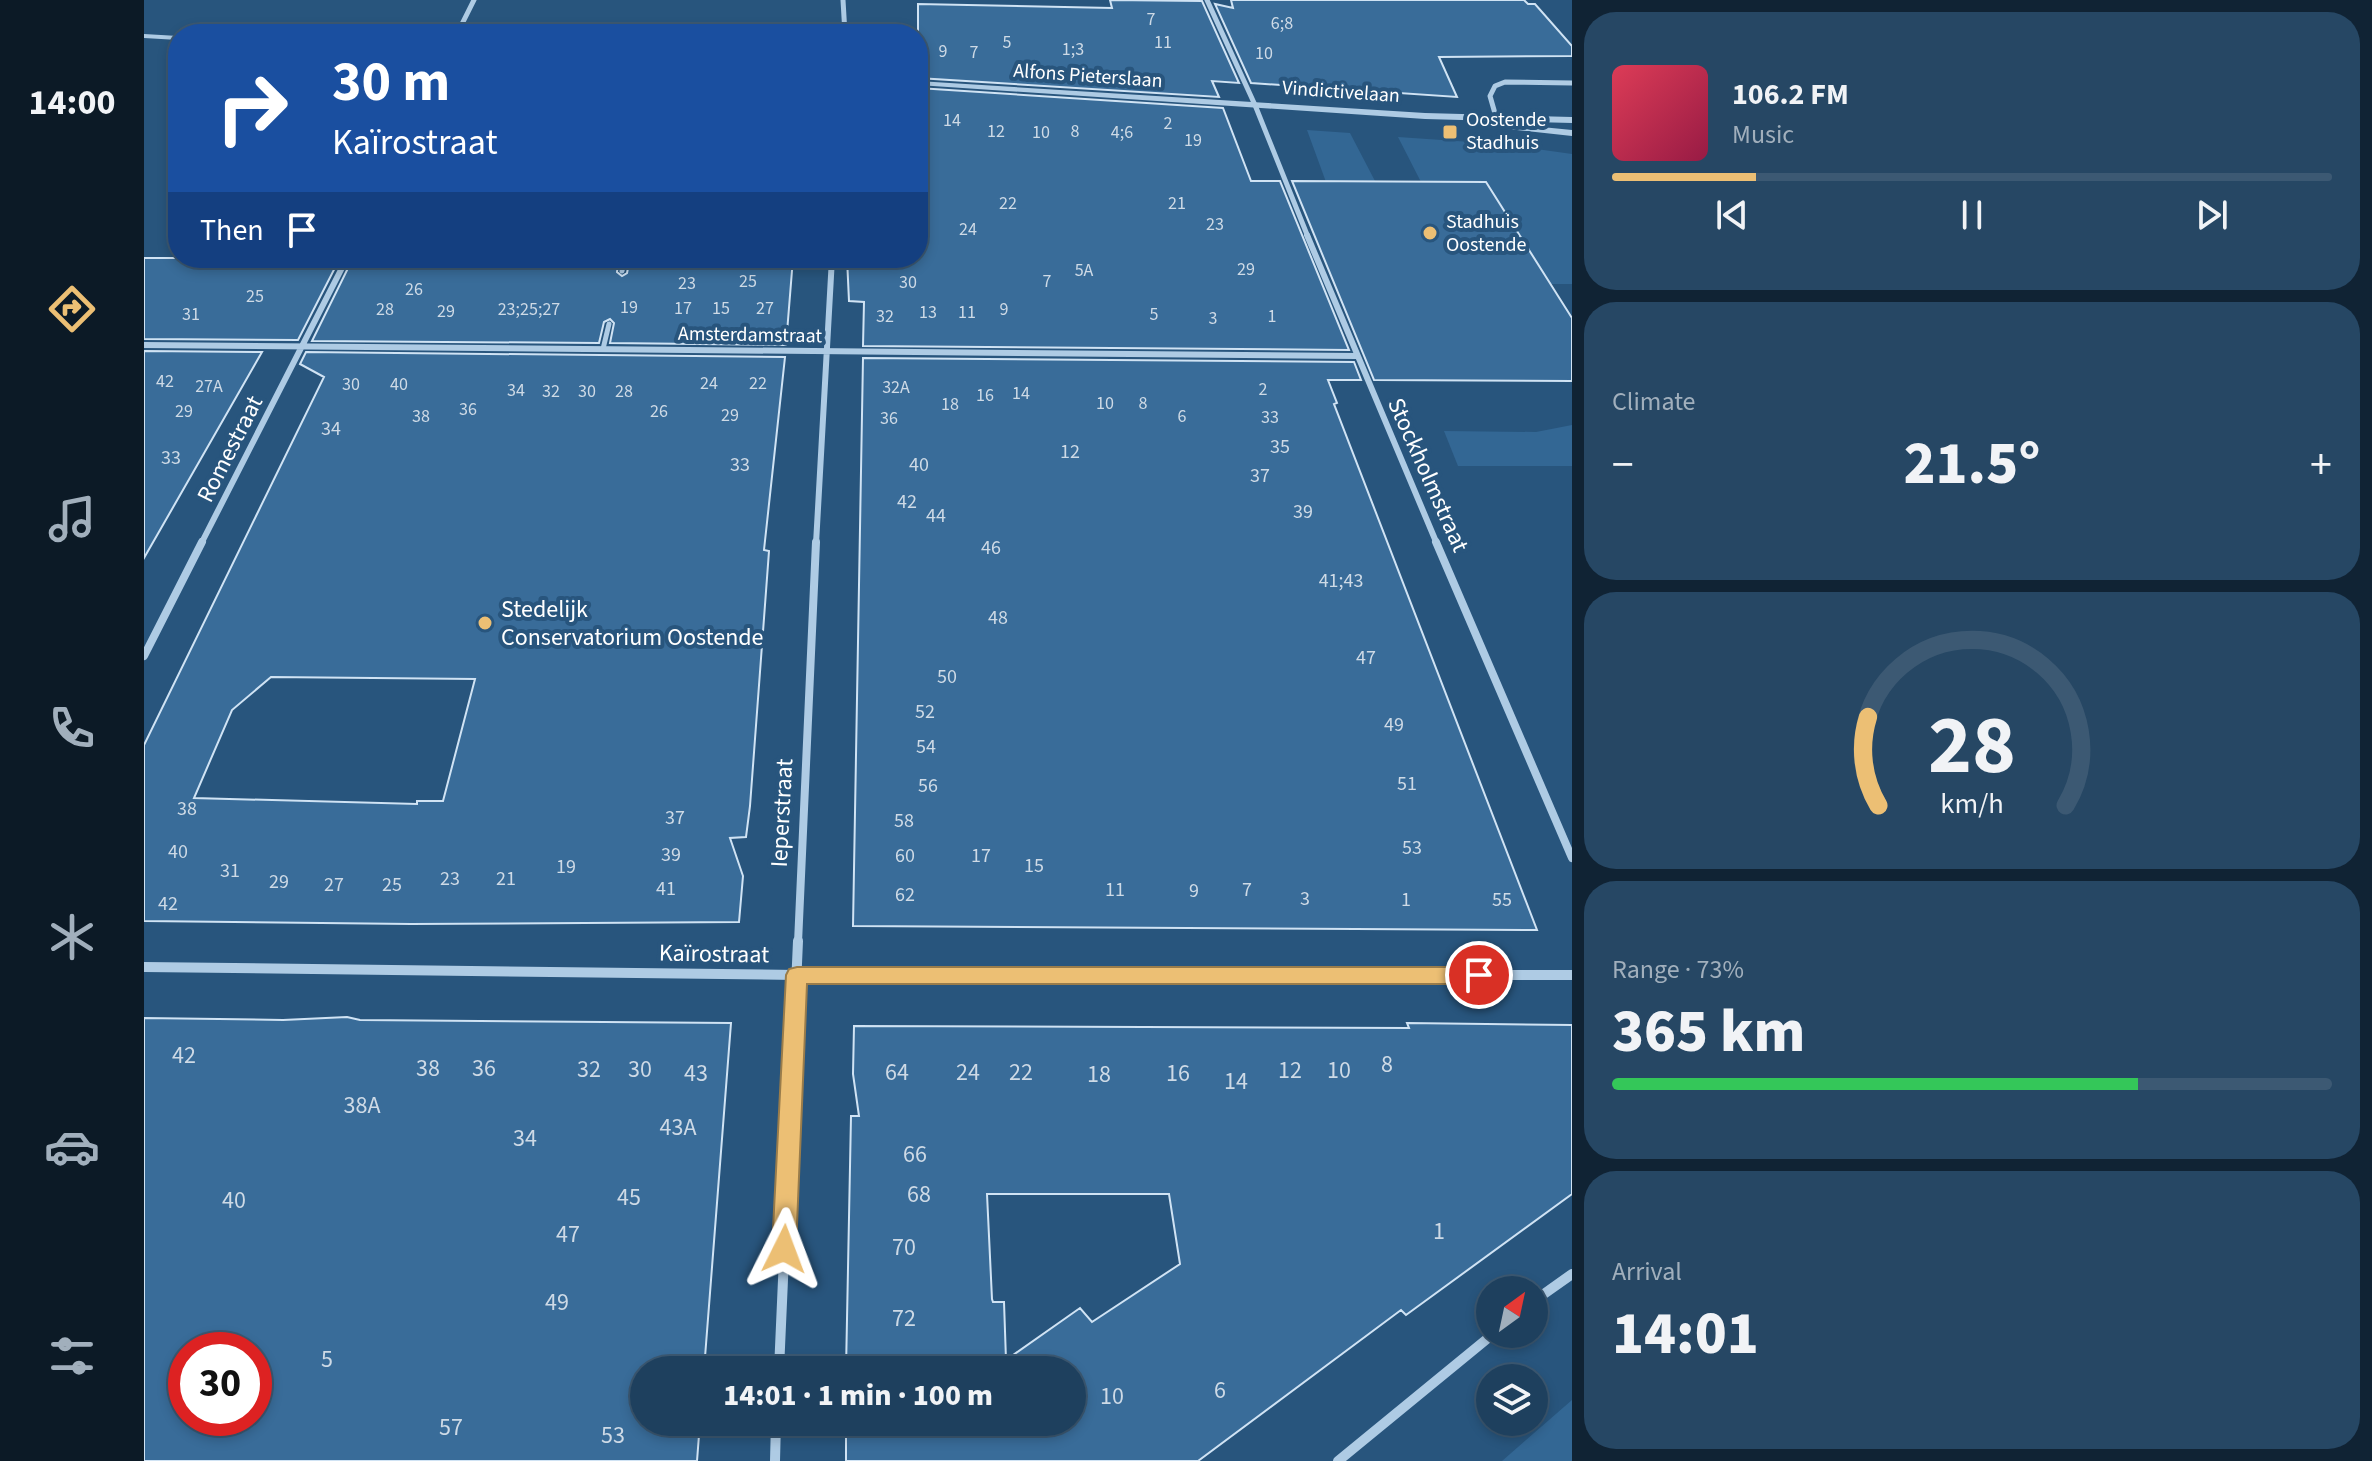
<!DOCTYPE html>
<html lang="en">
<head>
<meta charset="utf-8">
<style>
  :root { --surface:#1e405e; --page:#264764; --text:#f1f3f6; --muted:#a1afbc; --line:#3c5973; --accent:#ecbf74 }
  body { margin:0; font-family:"Source Sans 3",sans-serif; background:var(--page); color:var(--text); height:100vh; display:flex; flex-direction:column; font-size:30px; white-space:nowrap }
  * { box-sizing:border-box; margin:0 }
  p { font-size:26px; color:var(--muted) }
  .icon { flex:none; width:44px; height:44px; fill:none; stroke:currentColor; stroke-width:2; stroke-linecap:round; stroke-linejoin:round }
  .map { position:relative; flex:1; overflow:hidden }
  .panel { display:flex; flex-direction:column; gap:12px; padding:12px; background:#102334; width:800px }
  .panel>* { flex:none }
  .top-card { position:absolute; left:24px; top:24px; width:760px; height:244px; border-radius:32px; box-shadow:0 4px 12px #0003,0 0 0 2px var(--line); background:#1a4fa0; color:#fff; overflow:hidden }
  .needle { width:52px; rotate:33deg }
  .buttons { position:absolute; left:1332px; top:1276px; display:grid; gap:16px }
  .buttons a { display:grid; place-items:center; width:72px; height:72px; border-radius:50%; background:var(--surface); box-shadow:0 4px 12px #0003,0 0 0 2px var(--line); font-size:40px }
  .speed { position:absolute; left:24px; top:1332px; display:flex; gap:16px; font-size:40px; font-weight:700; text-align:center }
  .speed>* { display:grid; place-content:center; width:104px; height:104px; border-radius:50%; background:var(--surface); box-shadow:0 4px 12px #0003,0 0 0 2px var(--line); line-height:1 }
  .speed .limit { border:12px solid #d22; background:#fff; color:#111 }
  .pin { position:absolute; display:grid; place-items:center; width:68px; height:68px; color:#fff; margin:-34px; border:4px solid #fff; border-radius:50%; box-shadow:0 2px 8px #0007 }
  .me { position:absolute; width:88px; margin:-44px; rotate:3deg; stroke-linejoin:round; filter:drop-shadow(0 0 6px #0008) }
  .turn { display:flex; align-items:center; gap:28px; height:168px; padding:0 32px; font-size:36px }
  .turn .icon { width:104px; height:104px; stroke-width:2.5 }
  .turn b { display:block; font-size:56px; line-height:68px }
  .then { display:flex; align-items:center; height:76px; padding:0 32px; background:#0003; gap:16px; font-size:30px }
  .big { font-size:60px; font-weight:800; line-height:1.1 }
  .panel .card { flex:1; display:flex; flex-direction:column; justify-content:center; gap:12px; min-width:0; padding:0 28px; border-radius:32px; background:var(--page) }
  .panel .dial { align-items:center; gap:0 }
  .dial svg { height:208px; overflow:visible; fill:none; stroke:var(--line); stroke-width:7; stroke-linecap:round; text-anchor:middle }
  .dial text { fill:var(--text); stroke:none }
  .song { display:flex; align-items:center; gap:24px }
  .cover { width:96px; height:96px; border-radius:12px; background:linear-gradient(135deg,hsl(350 70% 55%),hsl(340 70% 35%)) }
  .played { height:8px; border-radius:4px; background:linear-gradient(90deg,var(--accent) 20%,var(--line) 20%) }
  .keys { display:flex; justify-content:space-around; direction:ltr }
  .heat { display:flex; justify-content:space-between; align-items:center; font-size:44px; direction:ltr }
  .charge { height:12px; border-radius:6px; background:linear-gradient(90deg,#34c759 73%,var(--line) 0) }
  .trip { position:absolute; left:486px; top:1356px; width:456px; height:80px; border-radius:40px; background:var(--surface); box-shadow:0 4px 12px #0003,0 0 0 2px var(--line); font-weight:800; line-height:80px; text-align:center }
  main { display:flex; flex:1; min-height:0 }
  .menu { display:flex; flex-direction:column; width:144px; justify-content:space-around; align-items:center; background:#0c1a26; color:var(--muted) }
  .menu .icon { width:56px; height:56px }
  .menu .selected { color:var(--accent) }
  .menu b { font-size:36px; color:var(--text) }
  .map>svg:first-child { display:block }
  .green { fill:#336794 }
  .building { fill:#396c99; stroke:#d0e3f4; stroke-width:2; fill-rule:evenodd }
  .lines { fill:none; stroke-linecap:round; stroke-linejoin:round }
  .service { stroke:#aecbe4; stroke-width:5 }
  .minor-far3 { stroke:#aecbe4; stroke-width:5 }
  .minor-far2 { stroke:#aecbe4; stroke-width:6 }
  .minor-far1 { stroke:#aecbe4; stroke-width:8 }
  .minor { stroke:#aecbe4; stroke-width:10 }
  .tertiary { fill:#aecbe4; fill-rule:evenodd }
  .route { fill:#ecbf74; stroke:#997c4b; stroke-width:2 }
  .poi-dot { fill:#ecbf74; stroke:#28557d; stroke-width:3 }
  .labels { text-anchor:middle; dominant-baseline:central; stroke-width:8; stroke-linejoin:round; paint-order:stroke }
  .far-number-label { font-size:18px; fill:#cedae6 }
  .far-street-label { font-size:20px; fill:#fff; stroke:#28557d }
  .far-poi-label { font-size:20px; fill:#fff; stroke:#28557d; text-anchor:start }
  .number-label { font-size:20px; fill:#cedae6 }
  .street-label { font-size:24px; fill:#fff; stroke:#28557d }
  .poi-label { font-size:24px; fill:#fff; stroke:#28557d; text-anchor:start }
  .near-number-label { font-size:24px; fill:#cedae6 }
</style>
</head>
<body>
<main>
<nav class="menu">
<b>14:00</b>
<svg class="icon selected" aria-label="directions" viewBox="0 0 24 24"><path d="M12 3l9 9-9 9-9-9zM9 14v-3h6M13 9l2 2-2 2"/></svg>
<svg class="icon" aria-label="music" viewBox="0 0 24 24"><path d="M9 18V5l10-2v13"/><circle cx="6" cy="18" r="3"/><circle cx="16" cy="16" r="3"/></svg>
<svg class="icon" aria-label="phone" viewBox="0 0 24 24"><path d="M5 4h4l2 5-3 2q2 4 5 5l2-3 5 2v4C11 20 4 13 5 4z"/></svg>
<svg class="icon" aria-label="climate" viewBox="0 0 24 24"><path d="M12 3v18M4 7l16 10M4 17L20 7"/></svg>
<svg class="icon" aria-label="car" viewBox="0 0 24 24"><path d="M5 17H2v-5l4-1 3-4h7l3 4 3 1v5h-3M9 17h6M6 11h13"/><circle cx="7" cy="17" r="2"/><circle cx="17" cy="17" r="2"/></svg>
<svg class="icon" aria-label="filters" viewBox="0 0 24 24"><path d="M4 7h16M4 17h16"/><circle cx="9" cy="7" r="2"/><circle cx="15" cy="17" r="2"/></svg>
</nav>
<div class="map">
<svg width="1428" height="1461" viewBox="0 0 1428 1461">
  <rect width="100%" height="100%" fill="#28557d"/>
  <!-- green -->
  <path class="green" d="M1163,130l43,3 25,48 -49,1z
    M1254,137l102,7 72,10v130h-21l-65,-102h-65z
    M1428,425v41h-114l-14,-35 92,1z
    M1428,1400v61h-70z"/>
  <!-- building -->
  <path class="building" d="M966,0l92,1 37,82 -27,-2 7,16 -301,-19v-74l194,4z
    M1087,0h293l4,4h7l37,42v10l-133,1 18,40 -206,-14 -36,-79 18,4z
    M774,88l305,20 28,73h29l69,169 -486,-4 1,-44 -15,-1 -2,-43h71z
    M1148,181l194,1 86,136v63l-198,-1z
    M0,258h196l-42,82 -154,-1z
    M209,258h266l-2,14 5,4 5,-3 3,-15h163l-7,87 -176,-2 4,-20 -4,-4 -6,3 -5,21 -287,-2z
    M0,351l118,1 -118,206z
    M162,352l479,5 -21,193 5,1 -19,255 -4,31 -16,1 13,38 -4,46 -328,2 -267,-3v-176l180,-368 -24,-13zM127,677l204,2 -32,122h-26v3l-223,-6 38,-88z
    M719,358l491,4 7,18h-33l9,23 -3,1 203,526 -684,-4z
    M203,1017l13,3 371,3 -27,347h-60v52h56l-3,39h-553v-443l139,2zM42,1350h68v68h-68z
    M1263,1023l165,2v169l-166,121 -5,-5 -203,151h-352v-39h226v-52h-226l5,-254h8l-6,-42 1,-48 555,2zM843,1194h182l11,70 -88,58 -12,-14 -74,52 -2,-58h-11l-1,-3z"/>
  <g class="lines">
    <!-- service -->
    <path class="service" d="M478,271l3,-13
      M459,349l6,-25"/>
    <!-- minor-far3 -->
    <path class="minor-far3" d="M699,0l2,34
      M1063,0l48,105 53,132
      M313,34l17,-34
      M1352,117l-6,-21 5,-10 10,-4 67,1"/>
    <!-- minor-far2 -->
    <path class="minor-far2" d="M1163,235l130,309
      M0,345l1212,11
      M57,544l146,-286
      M672,544l16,-286"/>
    <!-- minor-far1 -->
    <path class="minor-far1" d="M1292,542l136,316
      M0,656l58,-114
      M654,943l18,-401"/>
    <!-- minor -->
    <path class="minor" d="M0,967l653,8h775
      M1390,1301l38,-27
      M635,1370l19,-429
      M631,1461l1,-39
      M1194,1461l155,-127"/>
    <!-- tertiary -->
    <path class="tertiary" d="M0,34l34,2v4l-34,-2z
      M774,81l507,32 147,4v6l-147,-4 -507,-34z
      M1348,122l80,8v6l-83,-9 -1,-2z"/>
  </g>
  <!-- route -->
  <path class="route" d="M653,967h682l7,2 4,6 -4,7 -7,2h-672l-11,265 -3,8 -9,3 -8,-3 -4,-8 14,-274 3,-6z"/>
  <!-- markers -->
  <g class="poi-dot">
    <rect x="1298" y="124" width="16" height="16" rx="4"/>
    <circle cx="1286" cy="233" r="8"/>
    <circle cx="341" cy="623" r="8"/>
  </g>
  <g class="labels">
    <!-- far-number labels -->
    <g class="far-number-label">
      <text x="1007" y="19">7</text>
      <text x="1138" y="23">6;8</text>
      <text x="863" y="42">5</text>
      <text x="1019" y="42">11</text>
      <text x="929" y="49">1;3</text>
      <text x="799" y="51">9</text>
      <text x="830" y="52">7</text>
      <text x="1120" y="53">10</text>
      <text x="808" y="120">14</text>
      <text x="1024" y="123">2</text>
      <text x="852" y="131">12</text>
      <text x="931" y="131">8</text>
      <text x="897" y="132">10</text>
      <text x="978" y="132">4;6</text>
      <text x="1049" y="140">19</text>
      <text x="864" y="203">22</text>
      <text x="1033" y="203">21</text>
      <text x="1071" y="224">23</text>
      <text x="824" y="229">24</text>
      <text x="1102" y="269">29</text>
      <text x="940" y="270">5A</text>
      <text x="604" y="281">25</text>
      <text x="903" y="281">7</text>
      <text x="764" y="282">30</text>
      <text x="543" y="283">23</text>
      <text x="270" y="289">26</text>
      <text x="111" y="296">25</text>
      <text x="485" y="307">19</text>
      <text x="539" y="308">17</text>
      <text x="577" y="308">15</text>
      <text x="621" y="308">27</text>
      <text x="241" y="309">28</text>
      <text x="385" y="309">23;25;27</text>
      <text x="860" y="309">9</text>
      <text x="302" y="311">29</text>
      <text x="784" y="312">13</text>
      <text x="823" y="312">11</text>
      <text x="47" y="314">31</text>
      <text x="1010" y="314">5</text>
      <text x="741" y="316">32</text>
      <text x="1128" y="316">1</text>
      <text x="1069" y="318">3</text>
      <text x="21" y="381">42</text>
      <text x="565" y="383">24</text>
      <text x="614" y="383">22</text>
      <text x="207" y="384">30</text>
      <text x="255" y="384">40</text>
      <text x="65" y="386">27A</text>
      <text x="752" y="387">32A</text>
      <text x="1119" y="389">2</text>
      <text x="372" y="390">34</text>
      <text x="407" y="391">32</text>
      <text x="443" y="391">30</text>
      <text x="480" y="391">28</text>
      <text x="877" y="393">14</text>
      <text x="841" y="395">16</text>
      <text x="961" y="403">10</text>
      <text x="999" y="403">8</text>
      <text x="806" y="404">18</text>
      <text x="324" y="409">36</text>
      <text x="40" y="411">29</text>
      <text x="515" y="411">26</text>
      <text x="586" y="415">29</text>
      <text x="277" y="416">38</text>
      <text x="1038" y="416">6</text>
      <text x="1126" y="417">33</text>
      <text x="745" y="418">36</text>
    </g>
    <!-- far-street labels -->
    <g class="far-street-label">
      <text transform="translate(944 76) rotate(4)">Alfons Pieterslaan</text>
      <text transform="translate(1197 92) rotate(4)">Vindictivelaan</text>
      <text transform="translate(606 335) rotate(1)">Amsterdamstraat</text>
    </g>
    <!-- far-poi labels -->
    <g class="far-poi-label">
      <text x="1322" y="120">Oostende<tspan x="1322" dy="23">Stadhuis</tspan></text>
      <text x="1302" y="222">Stadhuis<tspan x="1302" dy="23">Oostende</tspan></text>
    </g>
    <!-- number labels -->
    <g class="number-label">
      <text x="187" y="429">34</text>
      <text x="1136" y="447">35</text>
      <text x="926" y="452">12</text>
      <text x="27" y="458">33</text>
      <text x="596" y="465">33</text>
      <text x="775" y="465">40</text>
      <text x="1116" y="476">37</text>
      <text x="763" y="502">42</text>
      <text x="1159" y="512">39</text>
      <text x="792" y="516">44</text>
      <text x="847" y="548">46</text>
      <text x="1197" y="581">41;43</text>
      <text x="854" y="618">48</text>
      <text x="1222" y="658">47</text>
      <text x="803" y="677">50</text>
      <text x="781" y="712">52</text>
      <text x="1250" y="725">49</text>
      <text x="782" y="747">54</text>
      <text x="1263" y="784">51</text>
      <text x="784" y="786">56</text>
      <text x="43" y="809">38</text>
      <text x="531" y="818">37</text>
      <text x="760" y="821">58</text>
      <text x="1268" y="848">53</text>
      <text x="34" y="852">40</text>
      <text x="527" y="855">39</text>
      <text x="761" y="856">60</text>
      <text x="837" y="856">17</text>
      <text x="890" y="866">15</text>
      <text x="422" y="867">19</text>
      <text x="86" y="871">31</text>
      <text x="306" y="879">23</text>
      <text x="362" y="879">21</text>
      <text x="135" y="882">29</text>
      <text x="190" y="885">27</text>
      <text x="248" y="885">25</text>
      <text x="522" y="889">41</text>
      <text x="971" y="890">11</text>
      <text x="1103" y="890">7</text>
      <text x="1050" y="891">9</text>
      <text x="761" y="895">62</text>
      <text x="1161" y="899">3</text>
      <text x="1262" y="900">1</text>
      <text x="1358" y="900">55</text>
      <text x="24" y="904">42</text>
    </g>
    <!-- street labels -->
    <g class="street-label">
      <text transform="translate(86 449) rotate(-63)">Romestraat</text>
      <text transform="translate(1284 475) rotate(66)">Stockholmstraat</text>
      <text transform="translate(638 813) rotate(-87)">Ieperstraat</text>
      <text transform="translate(570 954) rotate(1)">Kaïrostraat</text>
    </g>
    <!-- poi labels -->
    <g class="poi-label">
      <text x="357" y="609">Stedelijk<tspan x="357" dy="28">Conservatorium Oostende</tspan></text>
    </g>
    <!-- near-number labels -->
    <g class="near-number-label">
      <text x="40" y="1055">42</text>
      <text x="1243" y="1064">8</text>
      <text x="284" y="1068">38</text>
      <text x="340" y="1068">36</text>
      <text x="445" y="1069">32</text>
      <text x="496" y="1069">30</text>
      <text x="1146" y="1070">12</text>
      <text x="1195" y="1070">10</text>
      <text x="753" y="1072">64</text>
      <text x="824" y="1072">24</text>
      <text x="877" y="1072">22</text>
      <text x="552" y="1073">43</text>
      <text x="1034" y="1073">16</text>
      <text x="955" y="1074">18</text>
      <text x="1092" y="1081">14</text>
      <text x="218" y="1105">38A</text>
      <text x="534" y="1127">43A</text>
      <text x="381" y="1138">34</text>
      <text x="771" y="1154">66</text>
      <text x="775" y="1194">68</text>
      <text x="485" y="1197">45</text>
      <text x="90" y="1200">40</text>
      <text x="1295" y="1231">1</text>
      <text x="424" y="1234">47</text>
      <text x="760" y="1247">70</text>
      <text x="413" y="1302">49</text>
      <text x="760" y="1318">72</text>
      <text x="183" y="1359">5</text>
      <text x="1076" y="1390">6</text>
      <text x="968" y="1396">10</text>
      <text x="307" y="1427">57</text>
      <text x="469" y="1435">53</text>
    </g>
  </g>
</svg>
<div class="buttons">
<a><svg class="needle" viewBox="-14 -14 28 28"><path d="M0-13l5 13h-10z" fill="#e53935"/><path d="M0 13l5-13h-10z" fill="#a1afbc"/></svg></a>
<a><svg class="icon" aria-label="layers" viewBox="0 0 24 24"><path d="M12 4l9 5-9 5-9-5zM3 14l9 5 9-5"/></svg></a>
</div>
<div class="speed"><div class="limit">30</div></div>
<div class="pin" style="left:1335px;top:975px;background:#d93025"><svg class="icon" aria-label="arrive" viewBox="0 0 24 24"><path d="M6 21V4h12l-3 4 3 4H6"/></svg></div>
<svg class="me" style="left:640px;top:1249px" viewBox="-20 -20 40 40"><path d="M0-17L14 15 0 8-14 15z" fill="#ecbf74" stroke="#fff" stroke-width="4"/></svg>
<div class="trip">14:01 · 1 min · 100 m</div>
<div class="top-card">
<div class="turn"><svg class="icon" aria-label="right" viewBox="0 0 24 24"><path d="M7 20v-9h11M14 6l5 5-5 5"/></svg><div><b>30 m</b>Kaïrostraat</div></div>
<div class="then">Then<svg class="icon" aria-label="arrive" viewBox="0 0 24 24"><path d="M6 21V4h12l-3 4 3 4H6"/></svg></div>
</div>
</div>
<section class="panel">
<div class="card">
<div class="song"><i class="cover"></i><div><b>106.2 FM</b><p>Music</p></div></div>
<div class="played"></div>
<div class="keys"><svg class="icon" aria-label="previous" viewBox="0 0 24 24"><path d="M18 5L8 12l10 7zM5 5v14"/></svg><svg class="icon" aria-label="pause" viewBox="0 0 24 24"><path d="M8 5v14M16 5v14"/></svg><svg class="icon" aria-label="next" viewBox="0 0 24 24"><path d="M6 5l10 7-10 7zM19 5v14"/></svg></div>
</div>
<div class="card"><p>Climate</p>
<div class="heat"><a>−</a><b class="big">21.5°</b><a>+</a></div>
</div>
<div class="card dial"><svg viewBox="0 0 100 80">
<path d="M14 69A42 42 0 1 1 86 69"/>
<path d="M14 69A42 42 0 0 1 10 35" stroke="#ecbf74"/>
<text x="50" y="56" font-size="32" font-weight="700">28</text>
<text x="50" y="72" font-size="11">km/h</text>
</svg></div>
<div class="card"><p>Range · 73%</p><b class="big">365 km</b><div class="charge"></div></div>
<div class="card"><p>Arrival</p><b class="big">14:01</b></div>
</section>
</main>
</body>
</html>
